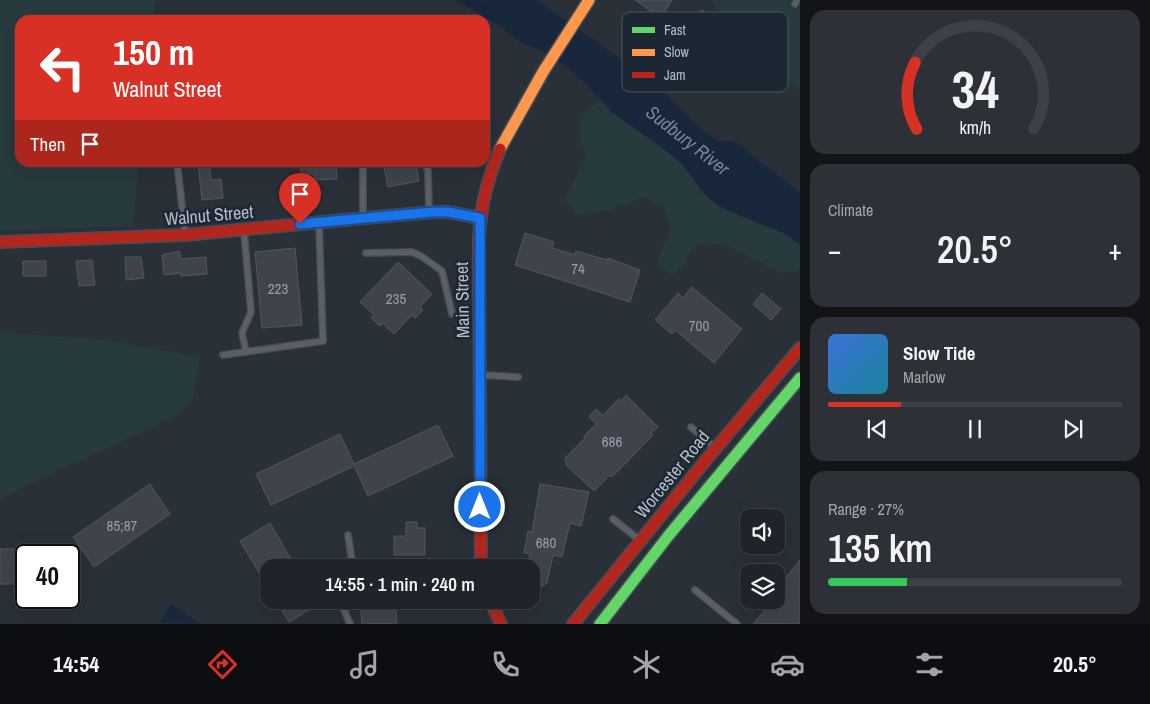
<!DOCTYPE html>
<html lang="en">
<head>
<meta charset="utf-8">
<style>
  :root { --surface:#20242a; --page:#2d3036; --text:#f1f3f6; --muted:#a2a4a8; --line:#3d4147; --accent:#d93025 }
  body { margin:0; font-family:"Archivo Narrow",sans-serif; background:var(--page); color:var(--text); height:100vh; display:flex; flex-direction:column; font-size:19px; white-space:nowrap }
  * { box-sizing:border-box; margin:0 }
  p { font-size:16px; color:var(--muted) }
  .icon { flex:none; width:28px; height:28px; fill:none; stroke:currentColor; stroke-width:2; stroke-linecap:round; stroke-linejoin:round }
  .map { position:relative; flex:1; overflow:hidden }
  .drawer { display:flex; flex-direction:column; gap:10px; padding:10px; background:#121417; width:350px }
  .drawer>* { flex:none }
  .hud { position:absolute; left:15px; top:15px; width:475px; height:152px; border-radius:15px; box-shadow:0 5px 20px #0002,0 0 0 1px var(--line); background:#d93025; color:#fff; overflow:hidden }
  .tools { position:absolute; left:740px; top:509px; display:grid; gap:10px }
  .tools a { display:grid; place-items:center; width:45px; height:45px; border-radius:10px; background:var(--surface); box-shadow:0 5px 20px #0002,0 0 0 1px var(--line); font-size:25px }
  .speed { position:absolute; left:15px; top:544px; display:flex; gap:10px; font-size:25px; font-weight:700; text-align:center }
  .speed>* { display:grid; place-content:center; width:65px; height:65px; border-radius:50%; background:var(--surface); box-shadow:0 5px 20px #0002,0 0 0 1px var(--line); line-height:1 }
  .speed .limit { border:2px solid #111; border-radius:8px; background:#fff; color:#111 }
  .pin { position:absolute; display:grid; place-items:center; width:42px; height:42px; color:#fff; margin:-51px -21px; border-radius:50% 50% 50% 0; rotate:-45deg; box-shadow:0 0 5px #0007 }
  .pin .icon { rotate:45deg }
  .me { position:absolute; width:55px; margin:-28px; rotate:0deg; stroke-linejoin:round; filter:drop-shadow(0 0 4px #0008) }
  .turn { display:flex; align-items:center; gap:18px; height:105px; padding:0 15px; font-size:22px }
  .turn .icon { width:65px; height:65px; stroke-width:2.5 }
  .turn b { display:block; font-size:35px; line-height:42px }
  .then { display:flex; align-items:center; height:48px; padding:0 15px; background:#0003; gap:10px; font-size:19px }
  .big { font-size:38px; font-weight:600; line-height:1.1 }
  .drawer .card { flex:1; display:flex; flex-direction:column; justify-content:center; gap:8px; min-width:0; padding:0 18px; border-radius:15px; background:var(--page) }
  .drawer .dial { align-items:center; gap:0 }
  .dial svg { height:130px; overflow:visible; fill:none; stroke:var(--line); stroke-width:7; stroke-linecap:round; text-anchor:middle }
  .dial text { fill:var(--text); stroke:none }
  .song { display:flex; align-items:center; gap:15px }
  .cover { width:60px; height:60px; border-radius:8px; background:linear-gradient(135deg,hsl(220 70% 55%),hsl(190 70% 35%)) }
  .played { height:5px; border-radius:2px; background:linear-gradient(90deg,var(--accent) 25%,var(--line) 25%) }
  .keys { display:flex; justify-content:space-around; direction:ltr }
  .heat { display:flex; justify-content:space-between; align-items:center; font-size:28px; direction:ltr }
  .charge { height:8px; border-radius:4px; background:linear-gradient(90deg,#34c759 27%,var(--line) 0) }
  .trip { position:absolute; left:260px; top:559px; width:280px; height:50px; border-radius:15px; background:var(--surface); box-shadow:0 5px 20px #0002,0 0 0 1px var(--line); font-weight:600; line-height:50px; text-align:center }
  .tabs { display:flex; height:80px; justify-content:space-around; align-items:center; background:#0d0e11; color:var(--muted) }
  .tabs .icon { width:35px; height:35px }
  .tabs .current { color:var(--accent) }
  .tabs b { font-size:22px; color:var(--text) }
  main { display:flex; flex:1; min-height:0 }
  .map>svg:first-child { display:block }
  .green { fill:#273a3e }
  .water { fill:#19273c }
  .building { fill:#3f444c; stroke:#52575f }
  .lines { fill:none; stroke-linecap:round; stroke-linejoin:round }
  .lane-casing { stroke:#484c55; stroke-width:8 }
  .fast-casing { stroke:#484c55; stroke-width:14 }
  .slow-casing { stroke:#484c55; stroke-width:14 }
  .jam-casing { stroke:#484c55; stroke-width:14 }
  .lane { stroke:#5a5e66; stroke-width:5.5 }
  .fast { stroke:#63d668; stroke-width:11 }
  .slow { stroke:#ff974d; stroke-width:11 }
  .jam { stroke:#b3261e; stroke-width:11 }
  .route-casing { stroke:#114b97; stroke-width:12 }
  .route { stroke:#1a73e8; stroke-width:9 }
  .labels { text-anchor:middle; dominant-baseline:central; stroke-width:5; stroke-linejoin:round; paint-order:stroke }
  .number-label { font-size:15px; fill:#979eaa }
  .street-label { font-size:18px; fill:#b4bcc9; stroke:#1d2633 }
  .water-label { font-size:19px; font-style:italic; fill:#6d86a8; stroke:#1d2633 }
  .key { fill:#1d2633; stroke:#4a5360; stroke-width:1 }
  .key-label { font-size:14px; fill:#b4bcc9 }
</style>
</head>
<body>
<main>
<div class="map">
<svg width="800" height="624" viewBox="0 0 800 624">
  <rect width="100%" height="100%" fill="#2a3038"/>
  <!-- green -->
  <path class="green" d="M0,0h155l-2,20h-133v142l119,1 -6,63 -133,5z
    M712,0h88v90l-67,-57z
    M602,102l11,11 56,40 14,12 21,29 32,20 47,19 17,12v23l-3,3 -17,2 -51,-27 -20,-3 -15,5 -13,20 -8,7 -12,-7 -4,-7 14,-32 -7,-21 -21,-11c-24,10 -40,16 -66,17l-12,-14 21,-44c-10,-26 -13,-43 16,-54z
    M0,332l106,8 94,17 -8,43 -20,18 -145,67 -27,15z"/>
  <!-- water -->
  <path class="water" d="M455,0h82l115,81 56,54 12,6h11l10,3 14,14 45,34v53l-17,-12 -63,-26 -16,-13 -21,-29 -14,-12 -56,-40 -27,-29 -19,-17 -28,-18 -19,-7 -20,-16z
    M171,604l30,20 -42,-1z"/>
  <!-- building -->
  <path class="building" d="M635,0h37l-11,18z
    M703,10l9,17 -13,7 -2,-2 -2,1 -8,-13z
    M198,162h11l2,18 10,-1 2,19 -21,2z
    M300,162h34l1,4h1l1,13 -22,1 -1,-6 -13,1z
    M383,162h33l3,19 -31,6z
    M525,233l29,9 -2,6 23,7 1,-4 31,9 1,-2 32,12 -10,32 -115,-37z
    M295,248l7,77 -40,3 -7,-76z
    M179,251l2,8 25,-2 1,17 -26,2v-3l-17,2 -2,-20z
    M125,257h16l3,21 -18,2z
    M92,260l3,25 -16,1 -3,-25z
    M23,261h23v15h-23z
    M398,262l34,32 -12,13 3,3 -8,8 -3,-3 -18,19 -12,-11 -2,3 -9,-8 3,-3 -14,-13z
    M692,287l50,42 -28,34 -39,-33 -3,4 -17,-14 23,-27 5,5z
    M762,293l19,16 -10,11 -18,-16z
    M626,395l32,32 -7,6 2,2 -27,28 -14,14 -2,-2 -16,16 -27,-25 -2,-8 20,-20 -1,-2 12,-12 -7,-7 7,-8 7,6 16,-16 2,2z
    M438,425l15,31 -85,40 -14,-30 -83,39 -15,-31 84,-40 14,30z
    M150,484l20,30 -76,53 -21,-30z
    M540,484l49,8 -8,34 -11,-3 -8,34 -9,-2 -6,28 -9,6 -7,1v-22h-4l3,-14 -6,-1 4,-22 4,1z
    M406,522h11v6h8v27h-31v-19h12z
    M270,523l26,45h-27v21l-29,-48z
    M0,549h26v35h-26z
    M800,560v64h-47l20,-24h3v-11z
    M275,600h50l-36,22z
    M360,600h35l2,24h-35z"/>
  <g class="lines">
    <!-- lane casing -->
    <g class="lane-casing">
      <path id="lane" d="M795,4l2,-4
        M177,162l8,70
        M363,162v56
        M425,162l3,9 1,39
        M244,231l7,81 -9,21 4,19
        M366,253l46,-1 9,4 21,15 10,43
        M223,355l100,-14 -4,-117
        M480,375l38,2
        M691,427l23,20
        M613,519l24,19
        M348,535l5,33
        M417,568l62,-4
        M695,590l42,34
        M340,600l10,24"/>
    </g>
    <!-- fast casing -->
    <g class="fast-casing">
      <path id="fast" d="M343,220l90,-8h15l32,6
        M600,624l69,-89 131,-157"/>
    </g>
    <!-- slow casing -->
    <g class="slow-casing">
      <path id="slow" d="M500,149l43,-77 46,-72"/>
    </g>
    <!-- jam casing -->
    <g class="jam-casing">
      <path id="jam" d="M0,242l185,-7 158,-15
        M481,568l-2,-330c2,-34 8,-57 21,-89
        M490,600l11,24
        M573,624l133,-164 94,-112"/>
    </g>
    <!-- lane -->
    <use href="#lane" class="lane"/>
    <!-- fast -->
    <use href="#fast" class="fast"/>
    <!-- slow -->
    <use href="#slow" class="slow"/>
    <!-- jam -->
    <use href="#jam" class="jam"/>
  </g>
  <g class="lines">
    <!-- route casing -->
    <g class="route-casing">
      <path id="route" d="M300,224l133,-12h15l32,6v289"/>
    </g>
    <!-- route -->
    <use href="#route" class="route"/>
  </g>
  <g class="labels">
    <!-- number labels -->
    <g class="number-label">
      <text x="578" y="268">74</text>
      <text x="278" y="288">223</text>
      <text x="396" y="298">235</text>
      <text x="699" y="325">700</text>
      <text x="612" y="441">686</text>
      <text x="122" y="525">85;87</text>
      <text x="546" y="542">680</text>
    </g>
    <!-- street labels -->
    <g class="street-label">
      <text transform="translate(209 215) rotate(-5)">Walnut Street</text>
      <text transform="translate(462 300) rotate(-91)">Main Street</text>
      <text transform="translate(672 474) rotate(-51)">Worcester Road</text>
    </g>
    <!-- water labels -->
    <g class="water-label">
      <text transform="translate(688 140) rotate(38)">Sudbury River</text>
    </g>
  </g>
  <!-- legend -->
  <rect x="622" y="12" width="166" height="80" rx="8" class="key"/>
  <rect x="632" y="27" width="23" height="6" fill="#63d668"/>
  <rect x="632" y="49" width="23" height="7" fill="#ff974d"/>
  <rect x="632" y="72" width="23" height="6" fill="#b3261e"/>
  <g class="key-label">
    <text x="664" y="35">Fast</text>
    <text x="664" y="57">Slow</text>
    <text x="664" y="80">Jam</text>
  </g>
</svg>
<div class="tools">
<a><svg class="icon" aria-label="sound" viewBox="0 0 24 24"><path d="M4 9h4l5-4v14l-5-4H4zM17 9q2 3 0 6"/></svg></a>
<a><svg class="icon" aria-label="layers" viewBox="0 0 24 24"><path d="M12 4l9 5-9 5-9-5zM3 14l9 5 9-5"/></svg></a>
</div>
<div class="speed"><div class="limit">40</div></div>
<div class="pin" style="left:300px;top:224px;background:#d93025"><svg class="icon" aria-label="arrive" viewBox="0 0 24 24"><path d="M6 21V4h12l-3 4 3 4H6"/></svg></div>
<svg class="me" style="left:480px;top:507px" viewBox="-20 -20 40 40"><circle r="17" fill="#1a73e8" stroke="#fff" stroke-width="3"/><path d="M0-11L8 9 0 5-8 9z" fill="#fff"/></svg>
<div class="trip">14:55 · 1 min · 240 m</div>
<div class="hud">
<div class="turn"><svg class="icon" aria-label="left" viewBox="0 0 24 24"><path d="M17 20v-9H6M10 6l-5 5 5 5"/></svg><div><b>150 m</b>Walnut Street</div></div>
<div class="then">Then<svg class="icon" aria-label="arrive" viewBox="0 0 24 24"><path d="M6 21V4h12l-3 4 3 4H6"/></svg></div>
</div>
</div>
<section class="drawer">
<div class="card dial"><svg viewBox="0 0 100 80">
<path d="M14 69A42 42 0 1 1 86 69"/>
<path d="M14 69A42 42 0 0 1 13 28" stroke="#d93025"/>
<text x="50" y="56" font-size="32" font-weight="700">34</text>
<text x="50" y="72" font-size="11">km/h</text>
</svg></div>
<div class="card"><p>Climate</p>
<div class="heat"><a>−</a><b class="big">20.5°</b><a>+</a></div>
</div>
<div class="card">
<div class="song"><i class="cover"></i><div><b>Slow Tide</b><p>Marlow</p></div></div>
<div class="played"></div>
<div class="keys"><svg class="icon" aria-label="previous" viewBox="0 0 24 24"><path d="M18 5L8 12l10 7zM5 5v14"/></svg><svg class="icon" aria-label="pause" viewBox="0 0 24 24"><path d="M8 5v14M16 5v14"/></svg><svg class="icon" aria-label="next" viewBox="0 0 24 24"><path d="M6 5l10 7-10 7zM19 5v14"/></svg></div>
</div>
<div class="card"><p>Range · 27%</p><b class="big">135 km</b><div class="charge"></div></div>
</section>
</main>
<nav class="tabs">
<b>14:54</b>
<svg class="icon current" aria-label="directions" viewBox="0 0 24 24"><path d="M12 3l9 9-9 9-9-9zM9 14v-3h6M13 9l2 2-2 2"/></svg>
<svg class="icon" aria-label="music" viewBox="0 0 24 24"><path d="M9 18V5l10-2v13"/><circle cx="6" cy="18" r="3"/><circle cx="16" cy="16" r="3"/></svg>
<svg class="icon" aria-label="phone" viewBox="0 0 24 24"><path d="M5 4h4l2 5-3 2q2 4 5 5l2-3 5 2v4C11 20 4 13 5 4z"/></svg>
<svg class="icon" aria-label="climate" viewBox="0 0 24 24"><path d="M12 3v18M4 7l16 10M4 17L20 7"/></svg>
<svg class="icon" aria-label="car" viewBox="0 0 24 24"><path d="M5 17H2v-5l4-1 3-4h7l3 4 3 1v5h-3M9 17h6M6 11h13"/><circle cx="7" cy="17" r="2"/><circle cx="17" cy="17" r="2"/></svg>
<svg class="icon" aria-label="filters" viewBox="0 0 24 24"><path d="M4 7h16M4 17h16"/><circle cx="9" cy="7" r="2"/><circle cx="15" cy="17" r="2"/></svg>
<b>20.5°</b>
</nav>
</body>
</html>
